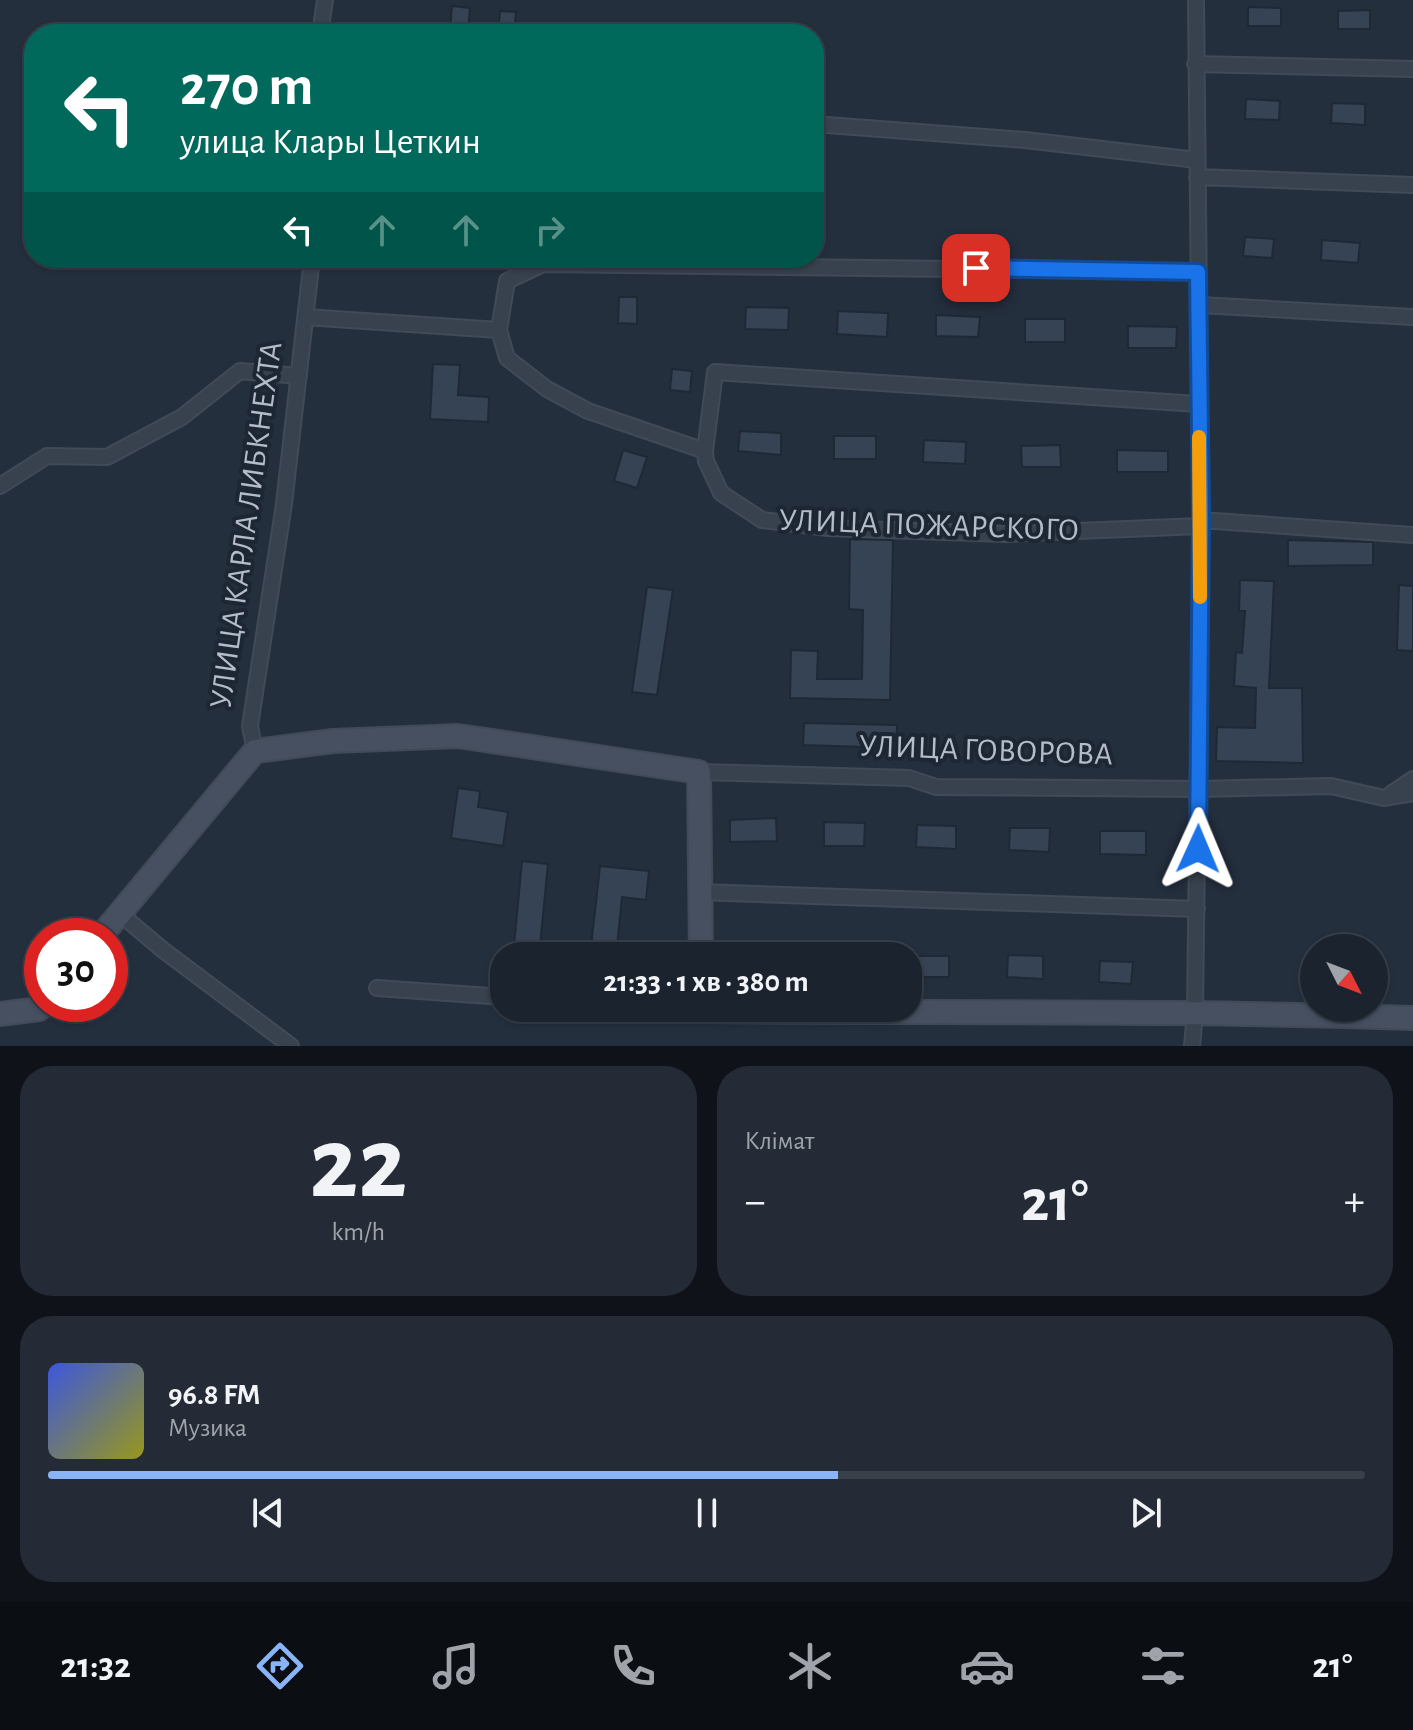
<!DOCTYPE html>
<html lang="uk">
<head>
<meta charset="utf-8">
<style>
  :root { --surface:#1b232e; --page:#242b36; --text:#f1f3f6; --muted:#a0a4aa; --line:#39404a; --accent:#8ab4f8 }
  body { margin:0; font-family:"Alegreya Sans",sans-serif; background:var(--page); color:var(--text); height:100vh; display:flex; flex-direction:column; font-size:30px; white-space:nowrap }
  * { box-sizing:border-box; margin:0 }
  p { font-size:26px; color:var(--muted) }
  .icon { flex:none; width:44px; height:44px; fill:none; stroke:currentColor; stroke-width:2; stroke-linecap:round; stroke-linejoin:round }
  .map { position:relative; height:1046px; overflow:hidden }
  .details { display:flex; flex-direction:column; gap:20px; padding:20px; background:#0f1319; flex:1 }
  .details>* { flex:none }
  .hud { position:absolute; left:24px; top:24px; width:800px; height:244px; border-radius:32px; box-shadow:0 2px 6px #0004,0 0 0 2px var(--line); background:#00695c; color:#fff; overflow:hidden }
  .needle { width:52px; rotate:132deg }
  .buttons { position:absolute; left:1300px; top:934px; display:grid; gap:16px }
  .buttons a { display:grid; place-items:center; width:88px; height:88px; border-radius:50%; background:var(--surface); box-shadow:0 2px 6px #0004,0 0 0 2px var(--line); font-size:40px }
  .speed { position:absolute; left:24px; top:918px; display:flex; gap:16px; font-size:40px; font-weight:700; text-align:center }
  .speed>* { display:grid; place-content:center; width:104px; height:104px; border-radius:50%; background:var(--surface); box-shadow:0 2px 6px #0004,0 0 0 2px var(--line); line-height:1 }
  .speed .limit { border:12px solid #d22; background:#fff; color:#111 }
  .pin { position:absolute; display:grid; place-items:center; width:68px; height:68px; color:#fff; margin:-34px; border-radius:16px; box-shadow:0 4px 12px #0006 }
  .me { position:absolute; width:88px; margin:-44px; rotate:1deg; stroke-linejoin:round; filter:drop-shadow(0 0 6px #0008) }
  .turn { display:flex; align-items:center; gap:28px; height:168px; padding:0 24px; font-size:36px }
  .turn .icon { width:104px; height:104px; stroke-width:2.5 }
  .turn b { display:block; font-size:56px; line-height:68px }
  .lanes { display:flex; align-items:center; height:76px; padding:0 24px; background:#0003; justify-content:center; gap:40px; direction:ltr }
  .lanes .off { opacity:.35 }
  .big { font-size:60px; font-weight:700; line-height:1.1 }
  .details .widget { flex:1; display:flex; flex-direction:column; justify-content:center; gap:12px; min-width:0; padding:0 28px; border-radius:32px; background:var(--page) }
  .details .dial { align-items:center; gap:0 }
  .dial b { font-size:104px; line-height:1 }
  .song { display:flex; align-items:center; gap:24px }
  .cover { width:96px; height:96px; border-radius:12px; background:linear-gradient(135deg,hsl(230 70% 55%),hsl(60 70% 35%)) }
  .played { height:8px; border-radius:4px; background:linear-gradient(90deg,var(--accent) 60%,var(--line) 60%) }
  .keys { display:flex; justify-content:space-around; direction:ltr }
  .heat { display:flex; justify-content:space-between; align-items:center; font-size:44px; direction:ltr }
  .details .tiles { flex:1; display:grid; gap:20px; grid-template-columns:1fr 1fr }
  .widget:last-child { grid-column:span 2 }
  .trip { position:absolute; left:490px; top:942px; width:432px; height:80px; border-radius:32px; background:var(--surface); box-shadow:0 2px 6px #0004,0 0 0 2px var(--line); font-weight:700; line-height:80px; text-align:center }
  .tabs { display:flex; height:128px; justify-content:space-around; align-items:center; background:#0b0e12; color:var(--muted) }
  .tabs .icon { width:56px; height:56px }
  .tabs .active { color:var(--accent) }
  .tabs b { font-size:36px; color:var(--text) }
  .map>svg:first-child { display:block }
  .building { fill:#364354; stroke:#1f2835; stroke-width:2 }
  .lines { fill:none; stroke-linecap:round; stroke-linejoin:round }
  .street-casing { stroke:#414a57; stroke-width:18 }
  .secondary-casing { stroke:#414a57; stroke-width:26 }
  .street { stroke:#38414e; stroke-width:14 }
  .secondary { stroke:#465061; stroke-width:22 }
  .route-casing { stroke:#114b97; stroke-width:20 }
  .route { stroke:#1a73e8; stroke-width:14 }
  .slow { stroke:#f59e0b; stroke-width:14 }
  .labels { text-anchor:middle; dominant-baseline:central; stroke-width:8; stroke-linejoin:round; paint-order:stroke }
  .street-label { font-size:32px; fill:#b4bcc9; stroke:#1d2633 }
</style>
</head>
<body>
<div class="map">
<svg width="1413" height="1046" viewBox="0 0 1413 1046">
  <rect width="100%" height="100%" fill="#242f3e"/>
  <!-- building -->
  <path class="building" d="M452,6l18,2 -2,23 -18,-2z
    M1248,7l33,1v18h-33z
    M1370,10v19h-32v-18z
    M500,11l16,1 -2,22h-16z
    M1246,99l34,2 -1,19 -34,-1z
    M1332,103l33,1v21l-34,-2z
    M1245,237l29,2 -2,19 -29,-2z
    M1322,240l38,3 -2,20 -37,-3z
    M619,297h18v27l-19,-1z
    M746,307l43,1 -1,22 -43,-1z
    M838,311l50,2 -1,24 -50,-3z
    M936,315l44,2 -2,20 -42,-1z
    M1025,319h40v23h-40z
    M1128,326l49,1 -1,21h-48z
    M433,364l27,1 -2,30 31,2 -1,25 -58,-3z
    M672,369l20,2 -2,21 -20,-2z
    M740,431l41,2v22l-43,-4z
    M834,436h42v23h-42z
    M924,440l42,2 -1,22 -42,-2z
    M1060,445l1,22h-39l-1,-21z
    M623,450l24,7 -10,31 -23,-7z
    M1117,450l51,1v21h-51z
    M850,539l43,1 -3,160 -100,-2 1,-48 27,1 -1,28h45l1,-69 -14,-1z
    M1288,540l85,2v23l-85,1z
    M1240,580l34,1 -5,107h33l1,75 -87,-2 1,-34 38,1 1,-40 -22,-2 2,-34 6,1 3,-42h-6z
    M1399,585l14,1v65l-16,-1z
    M647,587l26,3 -16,105 -25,-3z
    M804,723l93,2 -1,23 -93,-3z
    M458,788l22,3 -2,16 30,5 -5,34 -52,-8z
    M776,818l1,23 -47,1v-22z
    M824,822l41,1 -1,23h-40z
    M917,825l39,1v23l-40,-2z
    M1010,828h40l-1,24 -40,-2z
    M1100,831h46v24l-46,-1z
    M522,861l26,3 -9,92h-26z
    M600,866l49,5 -3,29 -24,-3 -6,59h-26z
    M1008,955l35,1v23l-36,-2z
    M908,956h41v21h-41z
    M1100,961l33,1 -2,22 -32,-2z"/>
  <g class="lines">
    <!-- street casing -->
    <g class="street-casing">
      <path id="street" d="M320,34l5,-34
        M1195,64l218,5
        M814,124l211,16 172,20
        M1197,177l216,8
        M1200,305l213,12
        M305,317l194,13 8,-49 36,-17 655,8
        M499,330l8,28 40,31 41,22 117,40 1,10 15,32 41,27 66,8 177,6 195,-8
        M705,451l10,-79 483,32
        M0,486l47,-30 60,1 75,-40 58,-46 59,5
        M1200,520l213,15
        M255,751l-5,-25 34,-222 28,-246
        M699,772l210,6 27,9 263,2 132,-3 53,12 29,-5
        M1391,794l22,-15
        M698,892l499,17
        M119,913l44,37 128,96
        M377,988l127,9
        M660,1008l43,3
        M1192,1046l3,-33 6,-499 -5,-514"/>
    </g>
    <!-- secondary casing -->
    <g class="secondary-casing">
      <path id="secondary" d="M101,936l154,-185 78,-10 125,-5 241,36 2,184
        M703,1008v3c237,2 474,-1 710,7
        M0,1014l39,-5 5,-5"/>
    </g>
    <!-- street -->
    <use href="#street" class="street"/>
    <!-- secondary -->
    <use href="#secondary" class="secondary"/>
  </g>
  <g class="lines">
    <!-- route casing -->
    <g class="route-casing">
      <path id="route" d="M976,268l222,4 3,242 -3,335"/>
    </g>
    <!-- route -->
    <use href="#route" class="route"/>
    <!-- slow -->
    <path class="slow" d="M1199,437l1,160"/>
  </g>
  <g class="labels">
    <!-- street labels -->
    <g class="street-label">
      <text transform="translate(246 525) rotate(-82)">УЛИЦА КАРЛА ЛИБКНЕХТА</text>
      <text transform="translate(929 525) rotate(2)">УЛИЦА ПОЖАРСКОГО</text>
      <text transform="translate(986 750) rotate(2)">УЛИЦА ГОВОРОВА</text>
    </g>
  </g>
</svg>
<div class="buttons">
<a><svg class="needle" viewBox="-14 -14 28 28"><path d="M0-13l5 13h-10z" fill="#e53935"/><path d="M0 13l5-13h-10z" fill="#a0a4aa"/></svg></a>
</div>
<div class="speed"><div class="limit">30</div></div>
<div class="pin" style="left:976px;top:268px;background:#d93025"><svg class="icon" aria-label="arrive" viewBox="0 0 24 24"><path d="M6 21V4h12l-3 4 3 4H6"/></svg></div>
<svg class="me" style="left:1198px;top:849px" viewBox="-20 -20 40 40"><path d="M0-17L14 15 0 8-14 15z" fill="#1a73e8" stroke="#fff" stroke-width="4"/></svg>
<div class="trip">21:33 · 1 хв · 380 m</div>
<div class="hud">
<div class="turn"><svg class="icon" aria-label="left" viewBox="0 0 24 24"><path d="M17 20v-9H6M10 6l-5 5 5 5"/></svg><div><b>270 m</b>улица Клары Цеткин</div></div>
<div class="lanes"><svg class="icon" aria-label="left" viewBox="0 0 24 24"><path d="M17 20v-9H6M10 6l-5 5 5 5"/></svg><svg class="icon off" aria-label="ahead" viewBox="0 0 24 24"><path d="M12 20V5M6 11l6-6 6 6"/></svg><svg class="icon off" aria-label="ahead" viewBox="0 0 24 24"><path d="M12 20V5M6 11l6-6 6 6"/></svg><svg class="icon off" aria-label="right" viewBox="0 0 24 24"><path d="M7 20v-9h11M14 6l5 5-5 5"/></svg></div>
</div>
</div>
<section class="details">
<div class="tiles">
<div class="widget dial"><b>22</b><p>km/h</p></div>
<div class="widget"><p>Клімат</p>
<div class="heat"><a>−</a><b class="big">21°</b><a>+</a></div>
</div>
<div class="widget">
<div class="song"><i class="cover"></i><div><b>96.8 FM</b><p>Музика</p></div></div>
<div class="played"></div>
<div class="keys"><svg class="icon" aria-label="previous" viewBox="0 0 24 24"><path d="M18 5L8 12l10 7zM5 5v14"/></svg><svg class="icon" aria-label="pause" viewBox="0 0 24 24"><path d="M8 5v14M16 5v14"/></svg><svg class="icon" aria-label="next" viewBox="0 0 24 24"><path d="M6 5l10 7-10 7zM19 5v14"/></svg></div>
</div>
</div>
</section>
<nav class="tabs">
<b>21:32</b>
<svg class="icon active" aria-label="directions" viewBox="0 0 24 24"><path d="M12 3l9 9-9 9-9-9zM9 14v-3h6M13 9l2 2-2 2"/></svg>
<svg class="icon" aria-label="music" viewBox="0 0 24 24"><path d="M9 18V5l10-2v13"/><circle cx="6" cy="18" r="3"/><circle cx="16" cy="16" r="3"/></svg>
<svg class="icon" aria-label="phone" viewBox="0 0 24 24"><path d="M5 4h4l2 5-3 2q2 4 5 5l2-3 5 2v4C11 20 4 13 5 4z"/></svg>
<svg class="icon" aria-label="climate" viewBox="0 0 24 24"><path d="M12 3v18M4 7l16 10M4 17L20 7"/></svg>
<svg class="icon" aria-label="car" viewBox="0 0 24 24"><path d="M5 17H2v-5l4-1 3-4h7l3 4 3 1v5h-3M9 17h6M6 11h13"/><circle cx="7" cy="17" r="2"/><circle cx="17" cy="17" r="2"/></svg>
<svg class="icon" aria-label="filters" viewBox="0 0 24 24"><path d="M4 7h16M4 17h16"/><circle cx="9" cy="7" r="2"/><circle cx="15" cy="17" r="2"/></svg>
<b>21°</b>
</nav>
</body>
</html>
